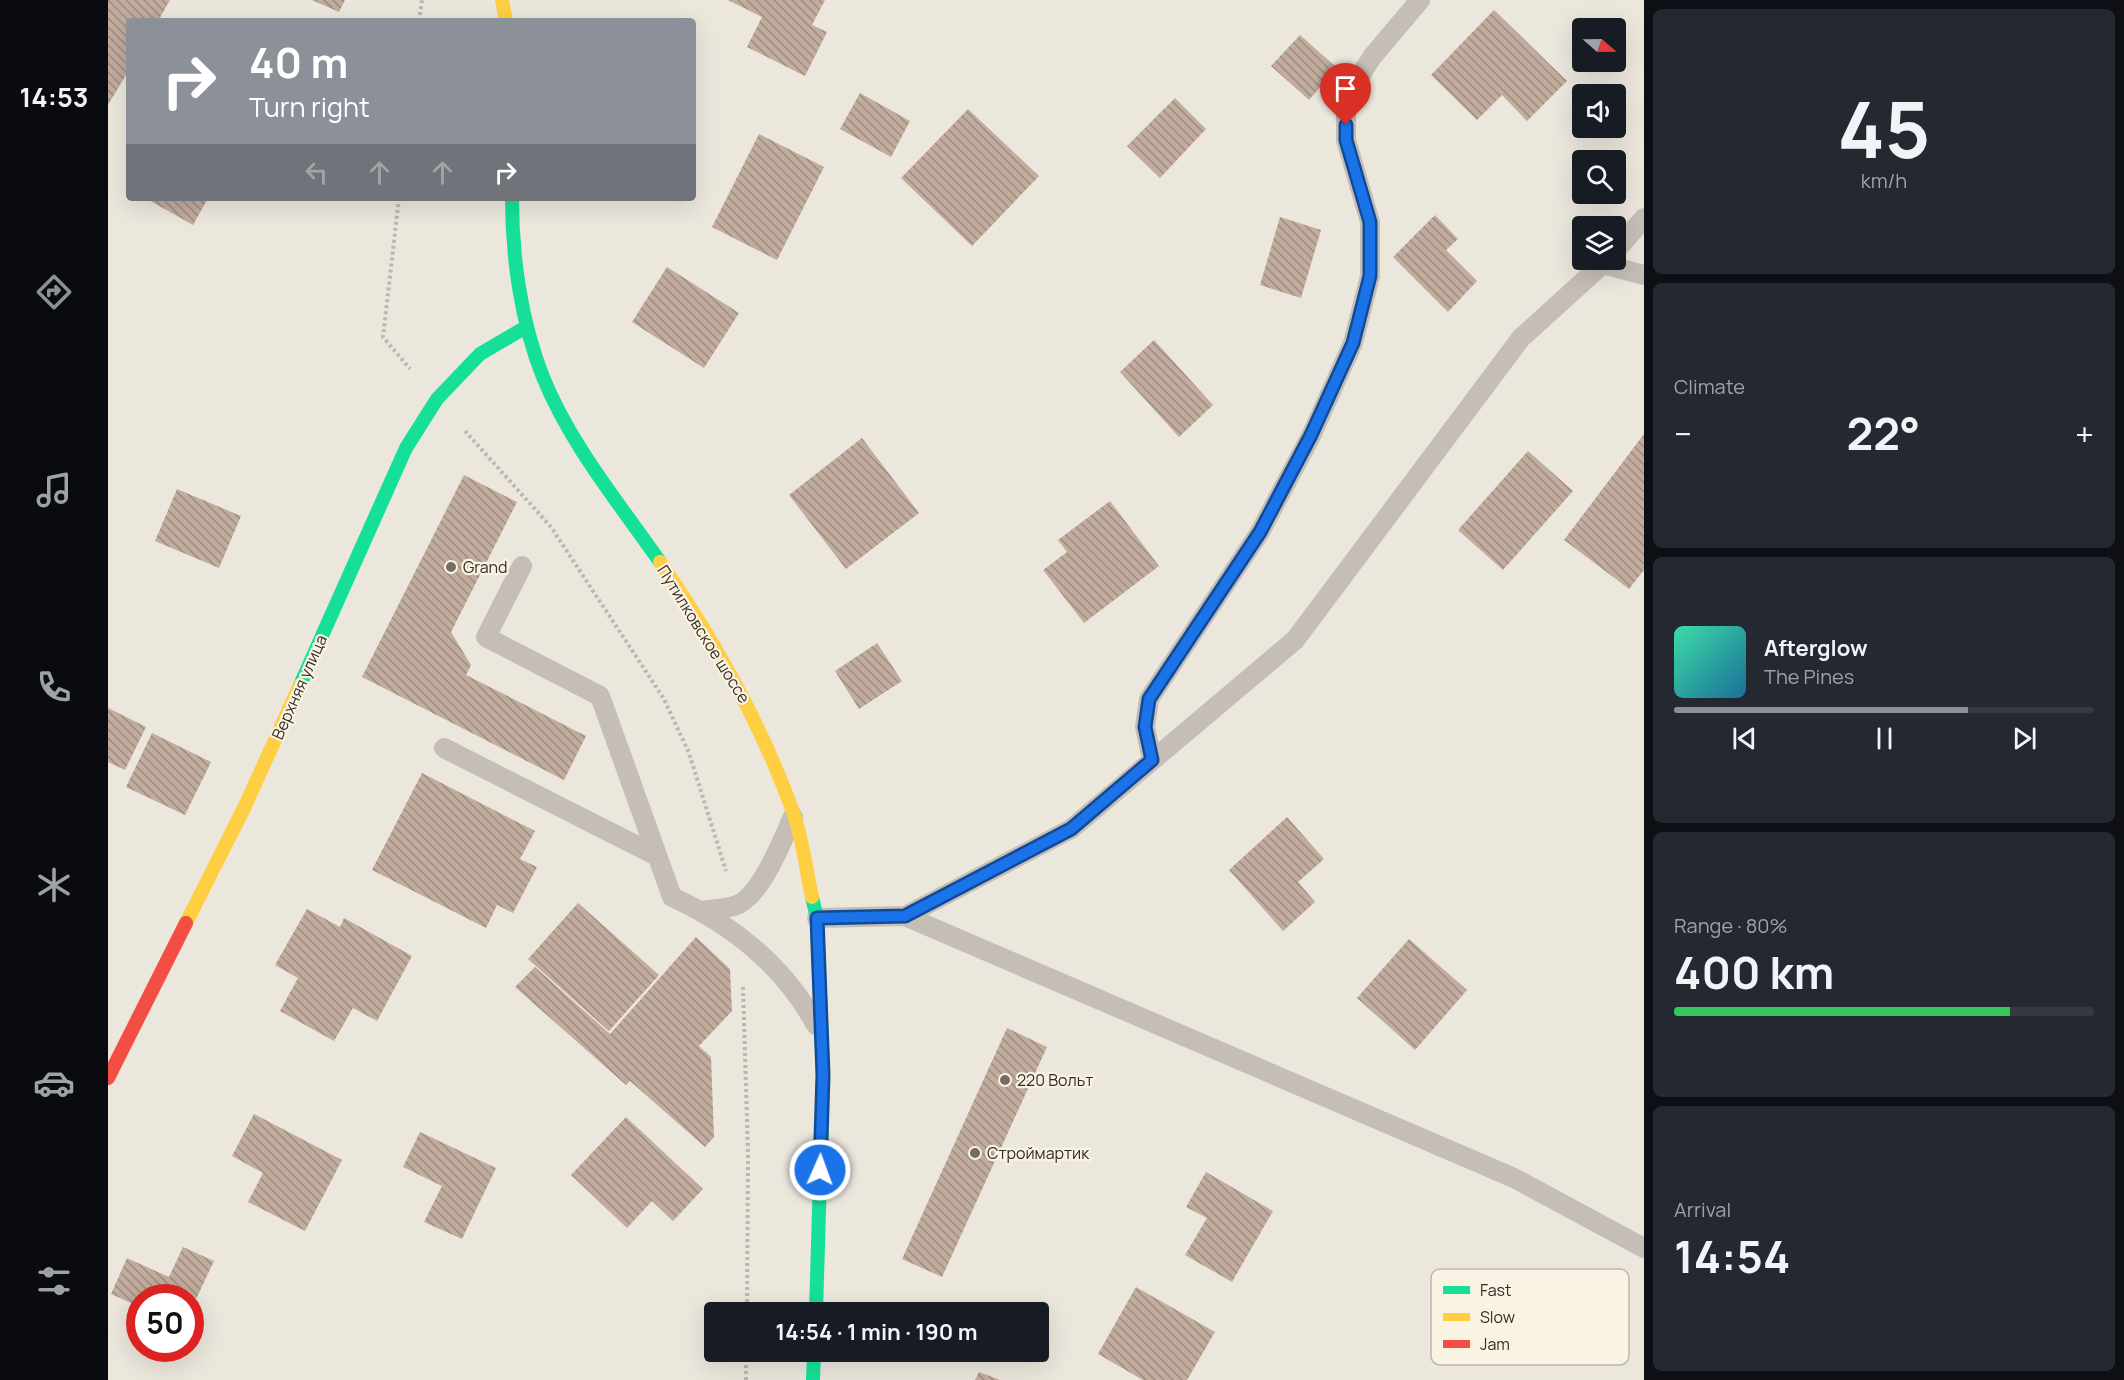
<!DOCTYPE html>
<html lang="en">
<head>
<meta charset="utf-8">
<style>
  :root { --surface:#171b24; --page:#242831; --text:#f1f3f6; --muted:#9ea1a6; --line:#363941; --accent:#8c9099 }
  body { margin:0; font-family:Manrope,sans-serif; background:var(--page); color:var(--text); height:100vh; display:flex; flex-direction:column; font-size:22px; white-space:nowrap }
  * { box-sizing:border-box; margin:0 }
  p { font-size:20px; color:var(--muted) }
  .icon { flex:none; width:33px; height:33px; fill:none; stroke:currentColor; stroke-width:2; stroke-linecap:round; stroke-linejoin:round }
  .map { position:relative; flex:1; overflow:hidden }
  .side { display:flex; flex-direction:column; gap:9px; padding:9px; background:#0d0f14; width:480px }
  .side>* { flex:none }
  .banner { position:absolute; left:18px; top:18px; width:570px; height:183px; border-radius:6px; box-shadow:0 6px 24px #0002; background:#8c9099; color:#fff; overflow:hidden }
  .needle { width:39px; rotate:110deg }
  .buttons { position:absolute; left:1464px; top:18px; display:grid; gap:12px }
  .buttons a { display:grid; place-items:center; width:54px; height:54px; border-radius:6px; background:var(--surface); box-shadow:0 6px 24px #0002; font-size:30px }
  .speed { position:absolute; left:18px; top:1284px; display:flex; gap:12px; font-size:30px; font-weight:700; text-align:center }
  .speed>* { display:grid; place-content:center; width:78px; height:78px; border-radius:50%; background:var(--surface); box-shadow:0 6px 24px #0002; line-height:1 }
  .speed .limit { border:9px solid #d22; background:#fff; color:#111 }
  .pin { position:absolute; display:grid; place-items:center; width:51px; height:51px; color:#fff; margin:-62px -26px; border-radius:50% 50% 50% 0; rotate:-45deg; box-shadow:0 0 6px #0007 }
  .pin .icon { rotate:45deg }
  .me { position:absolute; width:66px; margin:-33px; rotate:2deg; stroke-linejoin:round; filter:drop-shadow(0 0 4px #0008) }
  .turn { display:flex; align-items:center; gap:21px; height:126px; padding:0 24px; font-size:27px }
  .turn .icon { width:78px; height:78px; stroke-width:2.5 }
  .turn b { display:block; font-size:42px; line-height:51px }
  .lanes { display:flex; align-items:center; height:57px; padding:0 24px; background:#0003; justify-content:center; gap:30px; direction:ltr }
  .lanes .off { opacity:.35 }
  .big { font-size:45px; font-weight:700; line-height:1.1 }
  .side .card { flex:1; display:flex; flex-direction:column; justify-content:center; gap:9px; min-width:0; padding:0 21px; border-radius:9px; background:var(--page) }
  .side .dial { align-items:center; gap:0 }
  .dial b { font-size:78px; line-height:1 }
  .song { display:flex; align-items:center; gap:18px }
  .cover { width:72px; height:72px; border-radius:9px; background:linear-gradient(135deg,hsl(160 70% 55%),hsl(200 70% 35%)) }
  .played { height:6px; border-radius:3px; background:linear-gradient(90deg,var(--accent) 70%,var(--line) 70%) }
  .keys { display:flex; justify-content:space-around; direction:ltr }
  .heat { display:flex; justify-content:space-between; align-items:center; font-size:33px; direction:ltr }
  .charge { height:9px; border-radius:4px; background:linear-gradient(90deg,#34c759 80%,var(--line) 0) }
  .trip { position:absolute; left:596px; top:1302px; width:345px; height:60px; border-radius:6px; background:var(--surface); box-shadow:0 6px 24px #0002; font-weight:700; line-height:60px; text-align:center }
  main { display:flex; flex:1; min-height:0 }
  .tab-bar { display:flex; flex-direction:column; width:108px; justify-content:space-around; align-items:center; background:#090b0e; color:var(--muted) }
  .tab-bar .icon { width:42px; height:42px }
  .tab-bar .active { color:var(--accent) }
  .tab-bar b { font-size:27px; color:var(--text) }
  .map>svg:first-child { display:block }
  .building { fill:url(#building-back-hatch) }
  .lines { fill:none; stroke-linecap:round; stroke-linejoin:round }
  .path { stroke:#bdb7af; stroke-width:4; stroke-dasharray:3 3; stroke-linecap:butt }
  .lane { stroke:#c4beb6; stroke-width:20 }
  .fast { stroke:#16e098; stroke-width:14 }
  .slow { stroke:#ffcf43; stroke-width:14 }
  .jam { stroke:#f24e42; stroke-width:14 }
  .route-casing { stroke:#114b97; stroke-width:15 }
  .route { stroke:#1a73e8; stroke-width:10 }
  .poi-dot { fill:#756d65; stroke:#faf2e3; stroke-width:2 }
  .labels { text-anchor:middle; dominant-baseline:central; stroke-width:4.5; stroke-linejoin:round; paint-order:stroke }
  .poi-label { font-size:16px; fill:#352c25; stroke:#faf2e3; text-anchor:start }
  .street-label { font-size:16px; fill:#352c25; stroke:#faf2e3 }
  .key { fill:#faf2e3; stroke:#bfb7aa; stroke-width:1.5 }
  .key-label { font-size:16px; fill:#352c25 }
</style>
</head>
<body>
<main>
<nav class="tab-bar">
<b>14:53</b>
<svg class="icon active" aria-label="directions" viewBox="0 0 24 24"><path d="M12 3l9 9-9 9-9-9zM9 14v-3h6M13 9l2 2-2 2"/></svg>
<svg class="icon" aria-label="music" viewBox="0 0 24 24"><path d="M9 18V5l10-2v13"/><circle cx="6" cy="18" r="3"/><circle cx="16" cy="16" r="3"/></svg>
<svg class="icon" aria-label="phone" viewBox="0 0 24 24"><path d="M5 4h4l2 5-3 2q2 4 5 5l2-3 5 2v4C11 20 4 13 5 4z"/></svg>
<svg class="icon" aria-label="climate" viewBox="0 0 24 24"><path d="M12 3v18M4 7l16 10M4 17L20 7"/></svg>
<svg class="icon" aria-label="car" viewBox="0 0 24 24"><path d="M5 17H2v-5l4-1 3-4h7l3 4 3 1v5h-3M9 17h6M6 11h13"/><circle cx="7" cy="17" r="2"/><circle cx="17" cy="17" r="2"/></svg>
<svg class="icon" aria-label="filters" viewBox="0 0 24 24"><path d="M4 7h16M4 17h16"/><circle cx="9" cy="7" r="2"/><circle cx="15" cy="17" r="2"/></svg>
</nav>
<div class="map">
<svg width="1536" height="1380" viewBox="0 0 1536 1380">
  <defs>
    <pattern id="building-back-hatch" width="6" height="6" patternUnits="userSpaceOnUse" patternTransform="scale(1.5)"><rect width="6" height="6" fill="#c1ac9d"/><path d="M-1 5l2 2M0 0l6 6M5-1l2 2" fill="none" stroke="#9e8c80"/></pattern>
  </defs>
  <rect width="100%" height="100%" fill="#ece7dd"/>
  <!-- building -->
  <path class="building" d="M0,0h62l-12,21h-29v49l-21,35z
    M204,0h33l-6,12z
    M620,0h97l-13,25 15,7 -22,44 -58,-29 15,-30z
    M1386,10l73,71 -40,40 -25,-26 -25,25 -46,-45z
    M1192,35l37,33 -28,32 -38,-34z
    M752,93l50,28 -19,36 -51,-28z
    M1067,98l31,31 -46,49 -33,-32z
    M860,109l71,67 -67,70 -71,-68z
    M651,134l65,33 -47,93 -65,-33z
    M37,198h63l-15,27z
    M1327,215l23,24 -12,11 31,31 -29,31 -55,-55z
    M1172,217l41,13 -20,68 -41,-13z
    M559,267l72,46 -35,55 -72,-46z
    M1046,340l59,65 -34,32 -59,-65z
    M1536,434v136l-15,19 -65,-49z
    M754,438l57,75 -73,56 -57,-74z
    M1420,451l45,40 -70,79 -45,-40z
    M356,475l53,27 -66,130 20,33 -5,10 120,61 -22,44 -202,-103z
    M69,489l64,27 -22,52 -64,-27z
    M1002,501l49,65 -75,57 -41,-53 24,-18 -9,-12z
    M769,643l25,38 -43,28 -24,-38z
    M0,708l38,19 -21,43 -17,-8z
    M44,733l59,29 -26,53 -59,-28z
    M314,773l113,58 -15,28 17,8 -24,46 -16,-8 -11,23 -114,-58z
    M1179,817l37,42 -26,23 17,20 -32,29 -54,-61z
    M470,903l81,72 -50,56 -81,-72z
    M199,909l33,18 4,-9 68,38 -35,65 -24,-13 -19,33 -54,-30 18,-33 -23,-13z
    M588,937l34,32 2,42 -33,35 12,11 3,80 -9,10 -75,-66 -4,4 -111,-98 20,-20 75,67z
    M1301,939l58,51 -52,60 -58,-52z
    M899,1028l40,19 -105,230 -40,-18z
    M146,1114l88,46 -37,71 -57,-29 15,-29 -31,-17z
    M518,1117l77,72 -30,32 -21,-20 -25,27 -56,-53z
    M312,1132l76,36 -34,71 -38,-17 18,-36 -39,-19z
    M1098,1172l67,39 -41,71 -47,-27 22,-37 -21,-11z
    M75,1247l31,14 -24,51v-14h-50v9l-29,-13 16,-36 42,19z
    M1028,1287l79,45 -28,48h-44l-45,-26z
    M871,1372l21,8h-25z"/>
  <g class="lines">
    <!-- path -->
    <path class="path" d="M311,21l3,-21
      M291,198l-16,139 27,32
      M357,431l86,96 113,172 25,54 37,118
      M635,987l5,166 -1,159
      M638,1380v-28"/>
    <!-- lane -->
    <path class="lane" d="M1508,250l28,-32
      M1495,264l41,11
      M414,566l-36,71 114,59 72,201c61,28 112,69 144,128
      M336,748l213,108
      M1044,760l-7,-33 4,-28 111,-167 51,-96 42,-93 17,-67v-54l-24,-82v-29l5,-21 21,-33 48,-57
      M593,911c11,-2 23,-2 33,-5 26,-7 48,-65 59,-89
      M797,916l166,-87 224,-189 226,-302 86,-78
      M709,918l88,-2 609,262 130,70"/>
    <!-- fast -->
    <path class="fast" d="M404,198c0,59 9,124 31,179 27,67 76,126 117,185
      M192,685l106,-237 31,-49 43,-45 46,-27
      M704,897l5,21 6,157 -7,237
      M705,1380l1,-28"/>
    <!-- slow -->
    <path class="slow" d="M394,0l4,21
      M552,562c54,78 101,161 133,250 10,27 13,58 19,85
      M78,923l59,-117 55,-121"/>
    <!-- jam -->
    <path class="jam" d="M0,1078l78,-155"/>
  </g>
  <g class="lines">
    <!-- route casing -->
    <g class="route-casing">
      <path id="route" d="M712,1170l3,-95 -6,-157 88,-2 166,-87 81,-69 -7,-33 4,-28 111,-167 51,-97 42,-92 17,-67v-54l-24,-82v-15"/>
    </g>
    <!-- route -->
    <use href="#route" class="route"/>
  </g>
  <!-- markers -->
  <g class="poi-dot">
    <circle cx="343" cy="567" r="6"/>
    <circle cx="897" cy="1080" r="6"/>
    <circle cx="867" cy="1153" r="6"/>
  </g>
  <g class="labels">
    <!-- poi labels -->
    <g class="poi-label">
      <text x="355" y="567">Grand</text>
      <text x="909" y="1080">220 Вольт</text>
      <text x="879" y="1153">Строймартик</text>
    </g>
    <!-- street labels -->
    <g class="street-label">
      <text transform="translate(596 634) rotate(58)">Путилковское шоссе</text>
      <text transform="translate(191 687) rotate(-66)">Верхняя улица</text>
    </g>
  </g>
  <!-- legend -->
  <rect x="1323" y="1269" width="198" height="96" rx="9" class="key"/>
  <rect x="1335" y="1286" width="27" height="8" fill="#16e098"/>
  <rect x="1335" y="1313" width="27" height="8" fill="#ffcf43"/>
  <rect x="1335" y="1340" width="27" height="8" fill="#f24e42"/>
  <g class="key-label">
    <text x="1372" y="1296">Fast</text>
    <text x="1372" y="1323">Slow</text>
    <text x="1372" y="1350">Jam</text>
  </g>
</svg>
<div class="buttons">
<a><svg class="needle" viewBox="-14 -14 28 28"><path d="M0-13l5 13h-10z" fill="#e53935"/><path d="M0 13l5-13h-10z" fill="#9ea1a6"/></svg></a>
<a><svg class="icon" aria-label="sound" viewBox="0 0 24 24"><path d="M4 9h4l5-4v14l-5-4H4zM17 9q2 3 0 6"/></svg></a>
<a><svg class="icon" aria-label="search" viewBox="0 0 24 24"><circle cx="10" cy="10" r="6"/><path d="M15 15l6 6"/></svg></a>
<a><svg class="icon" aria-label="layers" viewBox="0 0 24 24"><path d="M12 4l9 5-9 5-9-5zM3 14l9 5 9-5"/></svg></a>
</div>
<div class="speed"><div class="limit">50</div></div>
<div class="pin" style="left:1238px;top:125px;background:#d93025"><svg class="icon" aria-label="arrive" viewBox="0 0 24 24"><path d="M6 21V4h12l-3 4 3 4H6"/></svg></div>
<svg class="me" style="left:712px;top:1170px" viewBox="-20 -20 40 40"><circle r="17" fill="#1a73e8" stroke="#fff" stroke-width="3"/><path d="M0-11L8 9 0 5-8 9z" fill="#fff"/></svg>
<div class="trip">14:54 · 1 min · 190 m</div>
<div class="banner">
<div class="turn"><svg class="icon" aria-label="right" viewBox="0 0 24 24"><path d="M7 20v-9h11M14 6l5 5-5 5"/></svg><div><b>40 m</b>Turn right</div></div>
<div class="lanes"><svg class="icon off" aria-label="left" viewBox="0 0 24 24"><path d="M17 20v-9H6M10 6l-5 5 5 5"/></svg><svg class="icon off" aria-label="ahead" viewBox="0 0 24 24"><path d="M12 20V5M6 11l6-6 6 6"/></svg><svg class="icon off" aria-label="ahead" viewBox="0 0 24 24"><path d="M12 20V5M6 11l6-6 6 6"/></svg><svg class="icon" aria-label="right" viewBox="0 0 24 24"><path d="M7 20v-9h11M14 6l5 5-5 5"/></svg></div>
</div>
</div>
<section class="side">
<div class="card dial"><b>45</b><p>km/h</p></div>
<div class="card"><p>Climate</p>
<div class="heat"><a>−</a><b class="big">22°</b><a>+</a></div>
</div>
<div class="card">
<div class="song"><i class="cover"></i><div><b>Afterglow</b><p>The Pines</p></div></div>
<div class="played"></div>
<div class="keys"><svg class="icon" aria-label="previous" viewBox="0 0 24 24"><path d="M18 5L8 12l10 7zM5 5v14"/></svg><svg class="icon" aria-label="pause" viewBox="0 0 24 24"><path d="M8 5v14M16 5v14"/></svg><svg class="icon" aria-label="next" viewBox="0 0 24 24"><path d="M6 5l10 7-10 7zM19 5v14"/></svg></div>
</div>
<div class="card"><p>Range · 80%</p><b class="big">400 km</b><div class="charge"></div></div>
<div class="card"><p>Arrival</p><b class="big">14:54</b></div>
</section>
</main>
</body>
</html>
